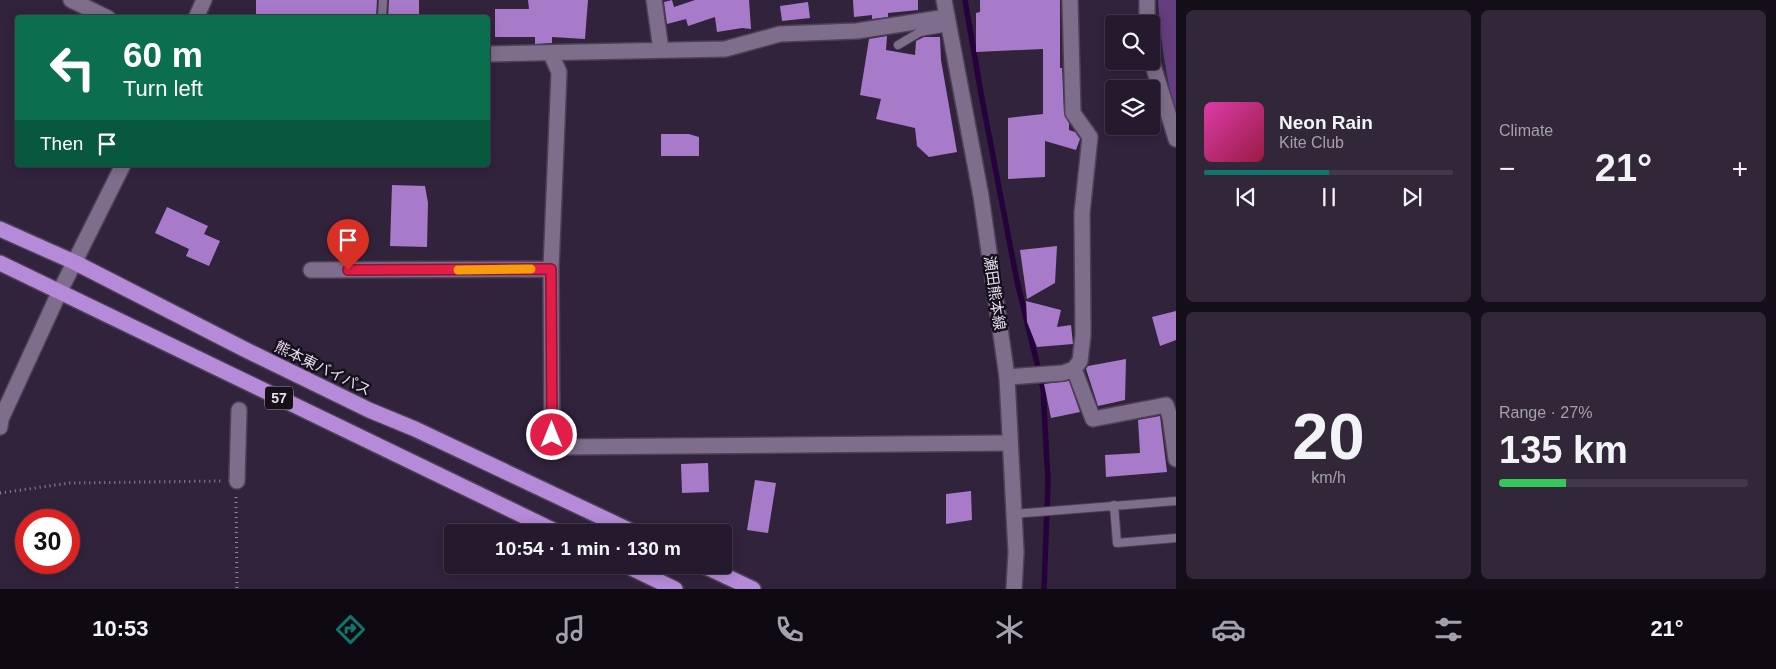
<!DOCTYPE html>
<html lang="en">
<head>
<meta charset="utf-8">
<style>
  :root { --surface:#251a2d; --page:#312739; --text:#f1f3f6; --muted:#a3a1aa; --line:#423849; --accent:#0f766e }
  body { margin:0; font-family:Arial,"Noto Sans JP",sans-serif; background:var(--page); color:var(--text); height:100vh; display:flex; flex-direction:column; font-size:19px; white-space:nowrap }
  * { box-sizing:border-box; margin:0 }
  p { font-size:16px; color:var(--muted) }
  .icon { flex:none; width:28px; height:28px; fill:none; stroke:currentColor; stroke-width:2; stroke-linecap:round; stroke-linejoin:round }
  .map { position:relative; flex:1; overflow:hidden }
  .side { display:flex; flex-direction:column; gap:10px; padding:10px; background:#140e19; width:600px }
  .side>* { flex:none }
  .top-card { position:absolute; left:15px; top:15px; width:475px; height:152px; border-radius:5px; box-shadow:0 2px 12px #0003,0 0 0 1px var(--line); background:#0b6e4f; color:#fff; overflow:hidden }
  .tools { position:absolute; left:1105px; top:15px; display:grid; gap:10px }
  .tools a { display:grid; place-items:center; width:55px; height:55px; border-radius:5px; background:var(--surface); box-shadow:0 2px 12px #0003,0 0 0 1px var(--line); font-size:25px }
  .speed { position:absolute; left:15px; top:509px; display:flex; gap:10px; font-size:25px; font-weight:700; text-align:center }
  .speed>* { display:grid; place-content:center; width:65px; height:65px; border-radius:50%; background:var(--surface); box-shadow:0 2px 12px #0003,0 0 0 1px var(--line); line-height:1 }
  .speed .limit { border:8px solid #d22; background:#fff; color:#111 }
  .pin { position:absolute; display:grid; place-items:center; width:42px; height:42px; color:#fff; margin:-51px -21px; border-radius:50% 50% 50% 0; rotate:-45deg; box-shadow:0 0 5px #0007 }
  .pin .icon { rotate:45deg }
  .me { position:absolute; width:55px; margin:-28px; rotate:0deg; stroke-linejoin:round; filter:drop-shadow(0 0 4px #0008) }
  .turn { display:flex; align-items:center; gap:18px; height:105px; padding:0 25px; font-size:22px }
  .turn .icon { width:65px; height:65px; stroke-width:2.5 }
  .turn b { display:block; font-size:35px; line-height:42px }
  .then { display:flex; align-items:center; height:48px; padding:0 25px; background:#0003; gap:10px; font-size:19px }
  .big { font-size:38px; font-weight:600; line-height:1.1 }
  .side .card { flex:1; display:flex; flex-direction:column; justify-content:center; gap:8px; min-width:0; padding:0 18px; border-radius:8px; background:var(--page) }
  .side .dial { align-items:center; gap:0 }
  .dial b { font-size:65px; line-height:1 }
  .song { display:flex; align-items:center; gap:15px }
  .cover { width:60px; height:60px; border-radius:8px; background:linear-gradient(135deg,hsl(320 70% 55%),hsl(340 70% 35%)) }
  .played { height:5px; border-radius:2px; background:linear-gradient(90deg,var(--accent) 50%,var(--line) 50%) }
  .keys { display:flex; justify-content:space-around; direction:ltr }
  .heat { display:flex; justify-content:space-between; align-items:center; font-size:28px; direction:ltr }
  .charge { height:8px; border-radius:4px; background:linear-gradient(90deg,#34c759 27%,var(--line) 0) }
  .side .tiles { flex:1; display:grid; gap:10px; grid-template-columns:repeat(2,1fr) }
  .trip { position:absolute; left:444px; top:524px; width:288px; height:50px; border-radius:5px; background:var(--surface); box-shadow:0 2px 12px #0003,0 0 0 1px var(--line); font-weight:600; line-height:50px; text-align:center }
  .dock { display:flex; height:80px; justify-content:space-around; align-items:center; background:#0f0a12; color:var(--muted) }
  .dock .icon { width:35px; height:35px }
  .dock .active { color:var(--accent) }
  .dock b { font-size:22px; color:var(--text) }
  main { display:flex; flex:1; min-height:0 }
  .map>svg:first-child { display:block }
  .green { fill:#643e80 }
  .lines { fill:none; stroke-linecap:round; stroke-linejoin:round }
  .stream { stroke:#25023a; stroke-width:5.5 }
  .building { fill:#a77aca }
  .lane-casing { stroke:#4e4157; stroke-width:10 }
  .street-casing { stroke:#4e4157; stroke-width:18 }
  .secondary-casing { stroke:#4e4157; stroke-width:18 }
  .highway-casing { stroke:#4e4157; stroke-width:18 }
  .path { stroke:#92869b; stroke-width:3; stroke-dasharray:1 4; stroke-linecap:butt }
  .lane { stroke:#7e6e8b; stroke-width:8 }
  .street { stroke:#7e6e8b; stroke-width:15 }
  .secondary { stroke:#7e6e8b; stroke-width:15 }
  .highway { stroke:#b58ad8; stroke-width:15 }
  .route-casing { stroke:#92132f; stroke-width:12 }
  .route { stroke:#e11d48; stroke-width:9 }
  .slow { stroke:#f59e0b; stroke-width:9 }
  .labels { text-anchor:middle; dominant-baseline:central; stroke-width:5; stroke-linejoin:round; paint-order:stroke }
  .shield { fill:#16101b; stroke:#a79fae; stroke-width:1 }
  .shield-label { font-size:14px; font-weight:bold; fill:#e5dced }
  .street-label { font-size:15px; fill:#e5dced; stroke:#16101b }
</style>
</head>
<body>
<main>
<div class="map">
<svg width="1176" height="589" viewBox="0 0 1176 589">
  <rect width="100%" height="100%" fill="#31233c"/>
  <!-- green -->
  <path class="green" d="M1158,0h18v114c-11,-37 -15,-75 -18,-114z"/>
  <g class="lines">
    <!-- stream -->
    <path class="stream" d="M965,0l17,99 35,182 26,107 5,93 -4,108"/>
  </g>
  <!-- building -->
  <path class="building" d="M256,0h121l-1,18h-120z
    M389,0h30v18h-31z
    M528,0h60l-3,39 -33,-2v6l-17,1v-7h-40v-28h34z
    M672,0l2,7 21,-7h54l2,29 -9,-1 -25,4 -2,-15 -27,9 -2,-7 -19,5 -3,-22z
    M853,0h65v10l-30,3v4l-16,2v-4l-18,2z
    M980,0h80v68h2l2,45 5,10v7l6,2 5,7 -4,11 -31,-9v36l-37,2v-61l35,-4v-65l-67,3v-39l4,-1z
    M808,2l2,16 -28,3 -2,-15z
    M887,36l-1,14 29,5 1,-14 8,-4h16l1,23 16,92 -28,5 -12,-11 -2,-18 -39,-9 5,-20 -21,-4 9,-56z
    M661,134h28l10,3v19h-38z
    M392,185l33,1 3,17 -1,44 -37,-1z
    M167,207l41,19 -4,8 16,7 -11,25 -23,-10 3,-7 -34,-16z
    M1057,246l-2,37 -28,16 -7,-49z
    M1026,301l35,9 -4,17 14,-2 2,19 -36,3 -10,-25z
    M1176,311v29l-16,6 -8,-29z
    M1126,359l-1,41 -27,6 -12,-37 2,-3z
    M1069,381l11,31 -29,6 -7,-34z
    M1160,416l7,56 -61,5 -1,-22 35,-2 -2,-33z
    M708,463l1,29 -27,1 -1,-29z
    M755,480l21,3 -8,50 -21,-3z
    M971,491l1,29 -26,4v-30z"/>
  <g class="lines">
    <!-- lane casing -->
    <g class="lane-casing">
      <path id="lane" d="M382,18l1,-18
        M898,45l22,-13 29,-5
        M1114,505l3,38 59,-5
        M1014,514l162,-13"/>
    </g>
    <!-- street casing -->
    <g class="street-casing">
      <path id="street" d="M71,0l37,18
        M654,0l7,50
        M1147,0v24
        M196,18l8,-18
        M488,54l237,-5 55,-15 77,-3 90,-14
        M551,54l8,18 -8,197 1,166 7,12 451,-4
        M1151,59l25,80
        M311,270l240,-1
        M1074,369l19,50 73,-14 4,12 6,42
        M1007,377l56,-4 11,-4 6,-8 3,-26 -1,-122 8,-76 -17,-24 -3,-113
        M0,427l1,-8 58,-126 64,-128
        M237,481l2,-71"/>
    </g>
    <!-- secondary casing -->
    <g class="secondary-casing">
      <path id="secondary" d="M944,0l37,196 26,181 9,175 -2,37"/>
    </g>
    <!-- highway casing -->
    <g class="highway-casing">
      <path id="highway" d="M0,229l74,33 172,88 123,60 46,19 218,103
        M0,263l557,269
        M625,565l50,24
        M702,565l51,24"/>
    </g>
    <!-- path -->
    <path class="path" d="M0,493l70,-10 152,-2
      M236,497l1,92"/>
    <!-- lane -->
    <use href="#lane" class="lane"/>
    <!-- street -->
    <use href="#street" class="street"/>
    <!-- secondary -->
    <use href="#secondary" class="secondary"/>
    <!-- highway -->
    <use href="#highway" class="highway"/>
  </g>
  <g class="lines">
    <!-- route casing -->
    <g class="route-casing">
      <path id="route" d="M348,270l203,-1 1,166"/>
    </g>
    <!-- route -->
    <use href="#route" class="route"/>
    <!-- slow -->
    <path class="slow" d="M458,270l73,-1"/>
  </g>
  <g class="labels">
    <!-- shield labels -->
    <rect class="shield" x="265" y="386.5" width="28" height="23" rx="4"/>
    <g class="shield-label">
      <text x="279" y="398">57</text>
    </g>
    <!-- street labels -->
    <g class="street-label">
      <text transform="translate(995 293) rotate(82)">瀬田熊本線</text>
      <text transform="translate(323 368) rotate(26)">熊本東バイパス</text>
    </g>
  </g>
</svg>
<div class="tools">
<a><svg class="icon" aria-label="search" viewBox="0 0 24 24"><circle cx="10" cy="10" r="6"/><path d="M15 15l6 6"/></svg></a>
<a><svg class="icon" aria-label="layers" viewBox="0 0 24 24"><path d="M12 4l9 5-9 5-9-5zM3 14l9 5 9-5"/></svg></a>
</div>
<div class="speed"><div class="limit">30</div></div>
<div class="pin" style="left:348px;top:270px;background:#d93025"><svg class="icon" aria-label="arrive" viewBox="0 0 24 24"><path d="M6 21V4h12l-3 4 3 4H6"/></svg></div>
<svg class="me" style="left:552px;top:435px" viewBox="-20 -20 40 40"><circle r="17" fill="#e11d48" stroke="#fff" stroke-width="3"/><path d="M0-11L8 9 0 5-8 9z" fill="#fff"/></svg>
<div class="trip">10:54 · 1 min · 130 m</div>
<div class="top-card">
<div class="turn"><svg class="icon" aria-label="left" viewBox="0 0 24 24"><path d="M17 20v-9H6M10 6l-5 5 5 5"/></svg><div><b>60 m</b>Turn left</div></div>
<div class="then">Then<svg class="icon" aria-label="arrive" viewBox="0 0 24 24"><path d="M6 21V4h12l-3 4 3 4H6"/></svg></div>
</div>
</div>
<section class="side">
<div class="tiles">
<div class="card">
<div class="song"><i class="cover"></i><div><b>Neon Rain</b><p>Kite Club</p></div></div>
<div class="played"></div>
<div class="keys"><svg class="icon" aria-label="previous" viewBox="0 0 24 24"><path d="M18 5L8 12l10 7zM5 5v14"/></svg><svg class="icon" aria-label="pause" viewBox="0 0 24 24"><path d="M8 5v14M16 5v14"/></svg><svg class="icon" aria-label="next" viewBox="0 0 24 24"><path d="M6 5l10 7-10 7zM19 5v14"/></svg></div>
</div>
<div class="card"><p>Climate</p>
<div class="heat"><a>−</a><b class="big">21°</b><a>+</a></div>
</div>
<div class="card dial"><b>20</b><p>km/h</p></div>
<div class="card"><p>Range · 27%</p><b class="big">135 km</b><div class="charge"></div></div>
</div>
</section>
</main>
<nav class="dock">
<b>10:53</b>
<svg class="icon active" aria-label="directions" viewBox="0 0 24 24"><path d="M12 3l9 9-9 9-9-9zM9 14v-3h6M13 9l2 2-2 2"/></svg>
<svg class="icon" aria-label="music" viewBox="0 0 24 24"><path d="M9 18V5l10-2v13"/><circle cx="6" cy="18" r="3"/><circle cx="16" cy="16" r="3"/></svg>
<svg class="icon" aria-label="phone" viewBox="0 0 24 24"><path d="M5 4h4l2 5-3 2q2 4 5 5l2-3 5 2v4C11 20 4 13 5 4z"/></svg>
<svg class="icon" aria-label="climate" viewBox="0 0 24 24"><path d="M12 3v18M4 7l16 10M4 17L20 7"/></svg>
<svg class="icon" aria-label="car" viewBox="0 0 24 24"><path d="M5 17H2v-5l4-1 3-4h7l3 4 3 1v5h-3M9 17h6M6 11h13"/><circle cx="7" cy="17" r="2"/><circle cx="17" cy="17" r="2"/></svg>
<svg class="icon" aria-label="filters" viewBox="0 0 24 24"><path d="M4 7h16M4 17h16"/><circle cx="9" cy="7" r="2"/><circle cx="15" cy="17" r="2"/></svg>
<b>21°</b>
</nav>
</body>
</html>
